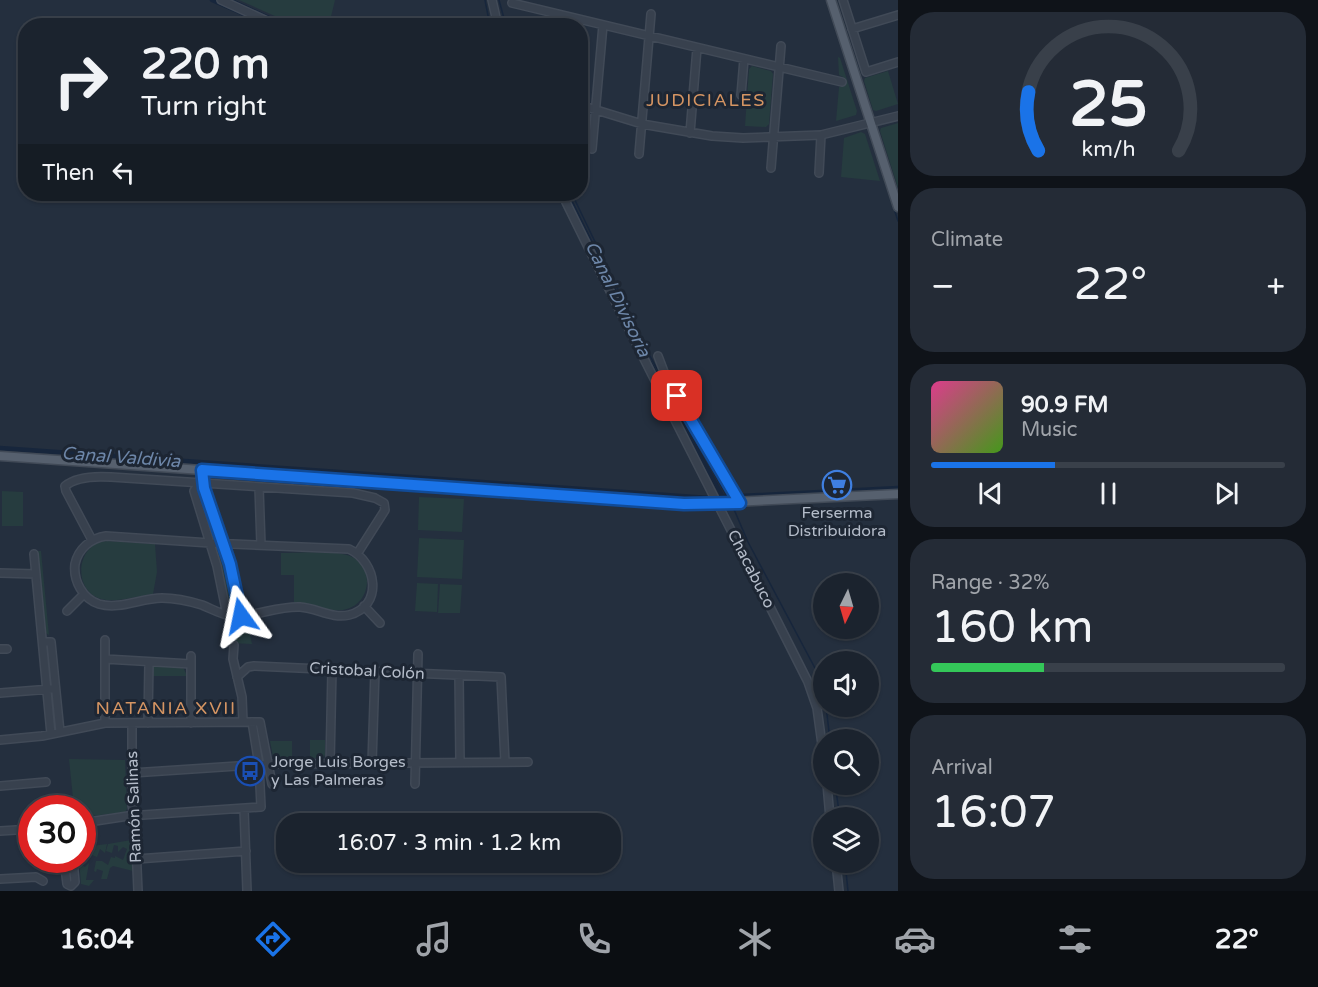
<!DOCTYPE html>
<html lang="en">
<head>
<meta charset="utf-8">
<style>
  :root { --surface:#1b232e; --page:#242b36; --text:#f1f3f6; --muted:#a0a4aa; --line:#39404a; --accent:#1a73e8 }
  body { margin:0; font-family:"Varela Round",sans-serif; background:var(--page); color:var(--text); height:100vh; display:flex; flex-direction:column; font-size:22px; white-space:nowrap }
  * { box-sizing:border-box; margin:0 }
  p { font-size:20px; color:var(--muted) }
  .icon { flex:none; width:33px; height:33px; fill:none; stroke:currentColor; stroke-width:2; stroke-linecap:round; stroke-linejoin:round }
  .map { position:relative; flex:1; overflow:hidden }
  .drawer { display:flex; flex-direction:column; gap:12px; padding:12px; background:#0f1319; width:420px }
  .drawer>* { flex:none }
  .hud { position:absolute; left:18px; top:18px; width:570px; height:183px; border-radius:24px; box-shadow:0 2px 4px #0004,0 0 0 2px var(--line); background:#1b232e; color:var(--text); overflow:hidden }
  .needle { width:39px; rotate:185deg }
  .tools { position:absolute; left:813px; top:573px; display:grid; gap:12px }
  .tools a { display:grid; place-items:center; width:66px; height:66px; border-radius:50%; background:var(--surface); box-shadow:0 2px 4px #0004,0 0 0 2px var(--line); font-size:30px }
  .speed { position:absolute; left:18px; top:795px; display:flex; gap:12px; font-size:30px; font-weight:700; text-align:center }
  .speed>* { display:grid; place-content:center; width:78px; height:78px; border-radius:50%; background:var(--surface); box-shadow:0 2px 4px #0004,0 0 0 2px var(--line); line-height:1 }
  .speed .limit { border:9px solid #d22; background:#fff; color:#111 }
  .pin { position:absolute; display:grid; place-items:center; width:51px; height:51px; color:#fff; margin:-26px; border-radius:12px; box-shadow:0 3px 9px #0006 }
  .me { position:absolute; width:66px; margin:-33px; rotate:348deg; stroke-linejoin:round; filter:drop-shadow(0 0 4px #0008) }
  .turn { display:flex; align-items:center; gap:21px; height:126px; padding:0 24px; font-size:27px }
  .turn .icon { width:78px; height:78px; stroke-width:2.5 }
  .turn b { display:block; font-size:42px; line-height:51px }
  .then { display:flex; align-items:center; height:57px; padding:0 24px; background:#0003; gap:12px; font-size:22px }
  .big { font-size:45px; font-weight:600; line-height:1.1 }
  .drawer .card { flex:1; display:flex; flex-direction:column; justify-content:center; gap:9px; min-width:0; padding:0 21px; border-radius:24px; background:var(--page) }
  .drawer .dial { align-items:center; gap:0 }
  .dial svg { height:156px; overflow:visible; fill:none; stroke:var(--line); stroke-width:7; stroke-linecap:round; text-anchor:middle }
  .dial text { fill:var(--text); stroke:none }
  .song { display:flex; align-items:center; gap:18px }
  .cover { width:72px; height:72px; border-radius:9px; background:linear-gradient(135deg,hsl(330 70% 55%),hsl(100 70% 35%)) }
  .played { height:6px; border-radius:3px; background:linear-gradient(90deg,var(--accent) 35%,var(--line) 35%) }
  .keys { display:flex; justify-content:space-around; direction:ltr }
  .heat { display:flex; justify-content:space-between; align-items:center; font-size:33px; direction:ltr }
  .charge { height:9px; border-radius:4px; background:linear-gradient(90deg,#34c759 32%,var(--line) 0) }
  .trip { position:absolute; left:276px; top:813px; width:345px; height:60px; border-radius:24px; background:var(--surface); box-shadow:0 2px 4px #0004,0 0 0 2px var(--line); font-weight:600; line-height:60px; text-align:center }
  .tab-bar { display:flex; height:96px; justify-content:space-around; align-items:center; background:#0b0e12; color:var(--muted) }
  .tab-bar .icon { width:42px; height:42px }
  .tab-bar .active { color:var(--accent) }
  .tab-bar b { font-size:27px; color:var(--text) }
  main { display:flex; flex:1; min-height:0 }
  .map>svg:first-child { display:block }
  .green { fill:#263c3f }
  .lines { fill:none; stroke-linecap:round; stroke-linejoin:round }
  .stream { stroke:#17263c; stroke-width:1.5 }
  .canal { stroke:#17263c; stroke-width:4.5 }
  .minor-casing { stroke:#414a57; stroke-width:10 }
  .major-casing { stroke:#414a57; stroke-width:11 }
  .minor { stroke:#38414e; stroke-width:7 }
  .major { stroke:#56606e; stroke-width:8 }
  .route-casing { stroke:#114b97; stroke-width:15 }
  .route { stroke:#1a73e8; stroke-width:10 }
  .labels { text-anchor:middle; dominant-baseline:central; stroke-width:6; stroke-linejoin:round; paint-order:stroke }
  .poi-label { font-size:16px; fill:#b4bcc9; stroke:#1d2633 }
  .street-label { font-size:16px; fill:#b4bcc9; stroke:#1d2633 }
  .neighbourhood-label { font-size:18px; letter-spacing:1.5px; fill:#d59563; stroke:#1d2633 }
  .water-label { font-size:18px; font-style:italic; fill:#6d86a8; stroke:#1d2633 }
</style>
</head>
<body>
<main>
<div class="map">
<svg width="898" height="891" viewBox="0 0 898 891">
  <rect width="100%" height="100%" fill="#242f3e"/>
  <!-- green -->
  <path class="green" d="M239,0h96l-6,25h-34z
    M838,57l2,1 17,53 -1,4 -20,6 3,-34 4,-1 2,-4 -2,-5 -4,-2z
    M752,66l19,5 2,3 -4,50 -3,3 -21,-1 4,-57z
    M888,71l10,33 -22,7 -3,-1 -9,-29 1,-3z
    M898,123v65l-18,-57 1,-3z
    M861,132l4,2 15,47 -39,-4 3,-39z
    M199,488l3,2 14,45 -1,3 -4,-1 -14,-45z
    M2,491l21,1v34h-21z
    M419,497l45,2 -2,33 -44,-2z
    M419,538l45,2 -2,39 -45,-2z
    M107,541l48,3 2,28 -4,22c-17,2 -36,9 -52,5 -30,-9 -24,-57 6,-58z
    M216,546h4l14,59 -2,4 -4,-2z
    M37,551h4l8,84 -3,-2z
    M281,553c17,0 54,-3 69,3 26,10 21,50 -7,54 -16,2 -33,-7 -49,-7v-28h-13z
    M417,583l21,1 -1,28 -22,-1z
    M440,584l22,1 -2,28h-22z
    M226,619l21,2 5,23 -21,-1z
    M155,665l23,1 6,3 3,7h-35v-8z
    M310,740h15v15l-2,3h-13z
    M270,741h22v17h-17l-2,-2z
    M69,759l56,1 2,49 -2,3 -42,5 -1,-9h-8z
    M131,840l2,31 -20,-5 -3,2 -3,11h-6l2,-8 -6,-2 -1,3 -2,-1 2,-10h6l6,4 3,-8 4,1v-2l8,4 4,-11 -4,-2 -5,5v-6l-4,-1 -2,8 -6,-2 2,-7z
    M107,844l-2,9 -5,-4 -3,8 -5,-2 -2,2 -5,-3 -3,11 3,2 4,-4 -3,17h8l-5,6 -8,-2 -2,-24h3l1,-13z"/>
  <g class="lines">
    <!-- stream -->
    <path class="stream" d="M233,0l57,26
      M485,0l5,26
      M499,0l7,26
      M876,153l22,68
      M572,194l78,162 77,141
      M733,507l15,35 68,128 8,24
      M826,706l4,34
      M835,784l5,34
      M845,862l3,29"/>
    <!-- canal -->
    <path class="canal" d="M212,0l41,18
      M567,194l67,137
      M650,363l73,134
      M0,448l709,50
      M721,497l177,-9"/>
    <!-- minor casing -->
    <g class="minor-casing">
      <path id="minor" d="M221,0l57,26
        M492,0l6,26
        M843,0l23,72 32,-10
        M512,3l330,79
        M553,26l1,-13
        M852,29l46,-14
        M741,95l3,-36
        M580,105l62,19 70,12 31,2 78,-3 77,-19
        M690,133l7,-85
        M592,149l11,-124
        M639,154l12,-140
        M771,168l10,-122
        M819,173l2,-38
        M562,194c80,164 164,325 246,488l9,26 7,51
        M658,356l8,21 74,126
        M202,470l-3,13 -5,8 23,75 10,49
        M203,480l27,84 11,52
        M259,487l2,58
        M106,536l104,7 139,6c28,13 35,57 0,66 -17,4 -32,-7 -49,-8 -23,-1 -45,10 -68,9 -10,-1 -20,-7 -30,-11 -13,-4 -26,-7 -40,-7 -21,0 -42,12 -63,6 -16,-5 -26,-23 -24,-40 3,-15 16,-26 31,-28z
        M92,540l-26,-49 -1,-5c12,-10 31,-10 46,-9l242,16 22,5 9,5 1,7 -28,44
        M34,554l17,180
        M0,573l36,1
        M364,606l16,17
        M67,611l17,-17
        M43,642h8l9,90
        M234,645l-1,14 9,38 1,25
        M0,649h7
        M191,656v67
        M105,659l86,5
        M459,675l1,87
        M237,677l11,-10 6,-1 247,11 4,85
        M0,693l51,-4
        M105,723v-83
        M132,723v82l3,18 3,68
        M148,723l1,-61
        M0,740l42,-4 63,-13 155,-1 12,62
        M372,763l3,-92
        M330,764l2,-94
        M132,773l136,-9 260,-2
        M415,784l3,-130
        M827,784l3,34
        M0,786l46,-4
        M244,809l3,82
        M82,823l46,-7 133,-9 -2,-42 -7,-43
        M0,831l32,-2
        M137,859l109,-8
        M64,860l3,24 4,2 4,-4 -2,-22
        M836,862l3,29
        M0,879l36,-2 7,4"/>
    </g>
    <!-- major casing -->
    <g class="major-casing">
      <path id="major" d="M831,0l67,207
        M0,456l691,48 207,-10"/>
    </g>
    <!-- minor -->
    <use href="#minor" class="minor"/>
    <!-- major -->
    <use href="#major" class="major"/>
  </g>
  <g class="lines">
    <!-- route casing -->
    <g class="route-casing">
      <path id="route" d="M241,616l-11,-52 -26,-76 -2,-18 482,34 56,-1 -63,-107"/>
    </g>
    <!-- route -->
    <use href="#route" class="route"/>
  </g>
  <!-- icons -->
  <defs>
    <g id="supermarket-ring" transform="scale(1.5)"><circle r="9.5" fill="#1d2633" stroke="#3f7fe0" stroke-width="1.5"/><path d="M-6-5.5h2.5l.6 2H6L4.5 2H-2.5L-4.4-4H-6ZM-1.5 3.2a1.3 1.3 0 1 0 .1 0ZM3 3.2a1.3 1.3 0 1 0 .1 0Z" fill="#3f7fe0"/></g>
    <g id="bus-ring" transform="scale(1.5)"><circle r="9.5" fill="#1d2633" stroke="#1a4fb4" stroke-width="1.5"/><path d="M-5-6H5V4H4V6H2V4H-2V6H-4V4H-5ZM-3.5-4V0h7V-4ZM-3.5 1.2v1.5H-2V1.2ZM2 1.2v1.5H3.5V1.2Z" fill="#1a4fb4"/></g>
  </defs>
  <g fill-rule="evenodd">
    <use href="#supermarket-ring" x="837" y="485"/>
    <use href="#bus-ring" x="250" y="771"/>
  </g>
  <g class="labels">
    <!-- poi labels -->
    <g class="poi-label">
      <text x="837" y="513">Ferserma<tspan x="837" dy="18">Distribuidora</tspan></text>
      <text x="271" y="762" text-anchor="start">Jorge Luis Borges<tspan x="271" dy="18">y Las Palmeras</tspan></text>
    </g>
    <!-- street labels -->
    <g class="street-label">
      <text transform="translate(751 569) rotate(63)">Chacabuco</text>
      <text transform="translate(367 671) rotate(3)">Cristobal Colón</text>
      <text transform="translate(134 807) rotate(-92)">Ramón Salinas</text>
    </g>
    <!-- neighbourhood labels -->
    <g class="neighbourhood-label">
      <text x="706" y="100">JUDICIALES</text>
      <text x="166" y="708">NATANIA XVII</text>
    </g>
    <!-- water labels -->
    <g class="water-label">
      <text transform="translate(618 299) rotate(64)">Canal Divisoria</text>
      <text transform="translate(121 457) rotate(4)">Canal Valdivia</text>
    </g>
  </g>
</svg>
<div class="tools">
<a><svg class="needle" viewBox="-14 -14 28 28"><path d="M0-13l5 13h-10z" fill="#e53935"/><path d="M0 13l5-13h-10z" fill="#a0a4aa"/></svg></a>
<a><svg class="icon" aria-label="sound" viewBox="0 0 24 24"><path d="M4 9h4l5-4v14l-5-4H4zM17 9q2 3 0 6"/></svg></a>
<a><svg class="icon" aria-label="search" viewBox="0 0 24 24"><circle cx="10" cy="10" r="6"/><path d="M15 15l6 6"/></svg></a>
<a><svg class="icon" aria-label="layers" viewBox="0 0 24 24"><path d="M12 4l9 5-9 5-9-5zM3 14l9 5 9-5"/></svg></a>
</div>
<div class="speed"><div class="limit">30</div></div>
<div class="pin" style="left:677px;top:396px;background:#d93025"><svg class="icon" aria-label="arrive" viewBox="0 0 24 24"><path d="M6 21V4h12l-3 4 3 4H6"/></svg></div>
<svg class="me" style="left:241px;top:616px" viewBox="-20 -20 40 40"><path d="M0-17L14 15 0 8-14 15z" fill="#1a73e8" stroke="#fff" stroke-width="4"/></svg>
<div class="trip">16:07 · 3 min · 1.2 km</div>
<div class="hud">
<div class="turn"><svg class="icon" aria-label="right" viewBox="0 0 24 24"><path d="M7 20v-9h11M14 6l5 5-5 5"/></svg><div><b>220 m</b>Turn right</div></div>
<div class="then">Then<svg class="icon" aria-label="left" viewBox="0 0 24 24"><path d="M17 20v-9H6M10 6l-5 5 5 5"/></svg></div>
</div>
</div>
<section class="drawer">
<div class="card dial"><svg viewBox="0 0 100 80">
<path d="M14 69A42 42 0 1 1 86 69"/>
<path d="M14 69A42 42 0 0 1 9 39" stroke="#1a73e8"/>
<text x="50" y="56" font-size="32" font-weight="700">25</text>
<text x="50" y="72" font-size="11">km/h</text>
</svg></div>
<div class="card"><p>Climate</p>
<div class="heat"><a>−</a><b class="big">22°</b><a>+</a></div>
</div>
<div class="card">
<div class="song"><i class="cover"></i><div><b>90.9 FM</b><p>Music</p></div></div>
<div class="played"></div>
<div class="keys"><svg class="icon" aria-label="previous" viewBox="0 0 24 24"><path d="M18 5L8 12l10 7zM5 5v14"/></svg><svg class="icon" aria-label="pause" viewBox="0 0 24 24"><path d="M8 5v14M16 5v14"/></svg><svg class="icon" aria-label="next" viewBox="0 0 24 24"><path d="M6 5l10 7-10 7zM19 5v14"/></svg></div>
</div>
<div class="card"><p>Range · 32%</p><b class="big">160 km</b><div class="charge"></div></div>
<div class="card"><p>Arrival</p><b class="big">16:07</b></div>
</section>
</main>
<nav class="tab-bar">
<b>16:04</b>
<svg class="icon active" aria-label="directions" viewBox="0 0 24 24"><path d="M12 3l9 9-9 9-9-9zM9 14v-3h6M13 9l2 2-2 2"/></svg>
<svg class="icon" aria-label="music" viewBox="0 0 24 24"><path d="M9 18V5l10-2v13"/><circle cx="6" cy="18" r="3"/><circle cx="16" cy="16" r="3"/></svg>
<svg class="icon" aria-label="phone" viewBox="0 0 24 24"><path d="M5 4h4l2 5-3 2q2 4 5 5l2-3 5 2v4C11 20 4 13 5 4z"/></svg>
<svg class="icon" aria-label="climate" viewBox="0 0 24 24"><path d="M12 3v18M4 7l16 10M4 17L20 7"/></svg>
<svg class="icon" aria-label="car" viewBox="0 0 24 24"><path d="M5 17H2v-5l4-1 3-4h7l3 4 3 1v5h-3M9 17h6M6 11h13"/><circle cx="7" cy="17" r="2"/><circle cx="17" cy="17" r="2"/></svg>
<svg class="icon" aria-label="filters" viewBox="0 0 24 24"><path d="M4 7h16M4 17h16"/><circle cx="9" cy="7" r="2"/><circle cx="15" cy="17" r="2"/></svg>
<b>22°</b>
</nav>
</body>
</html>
